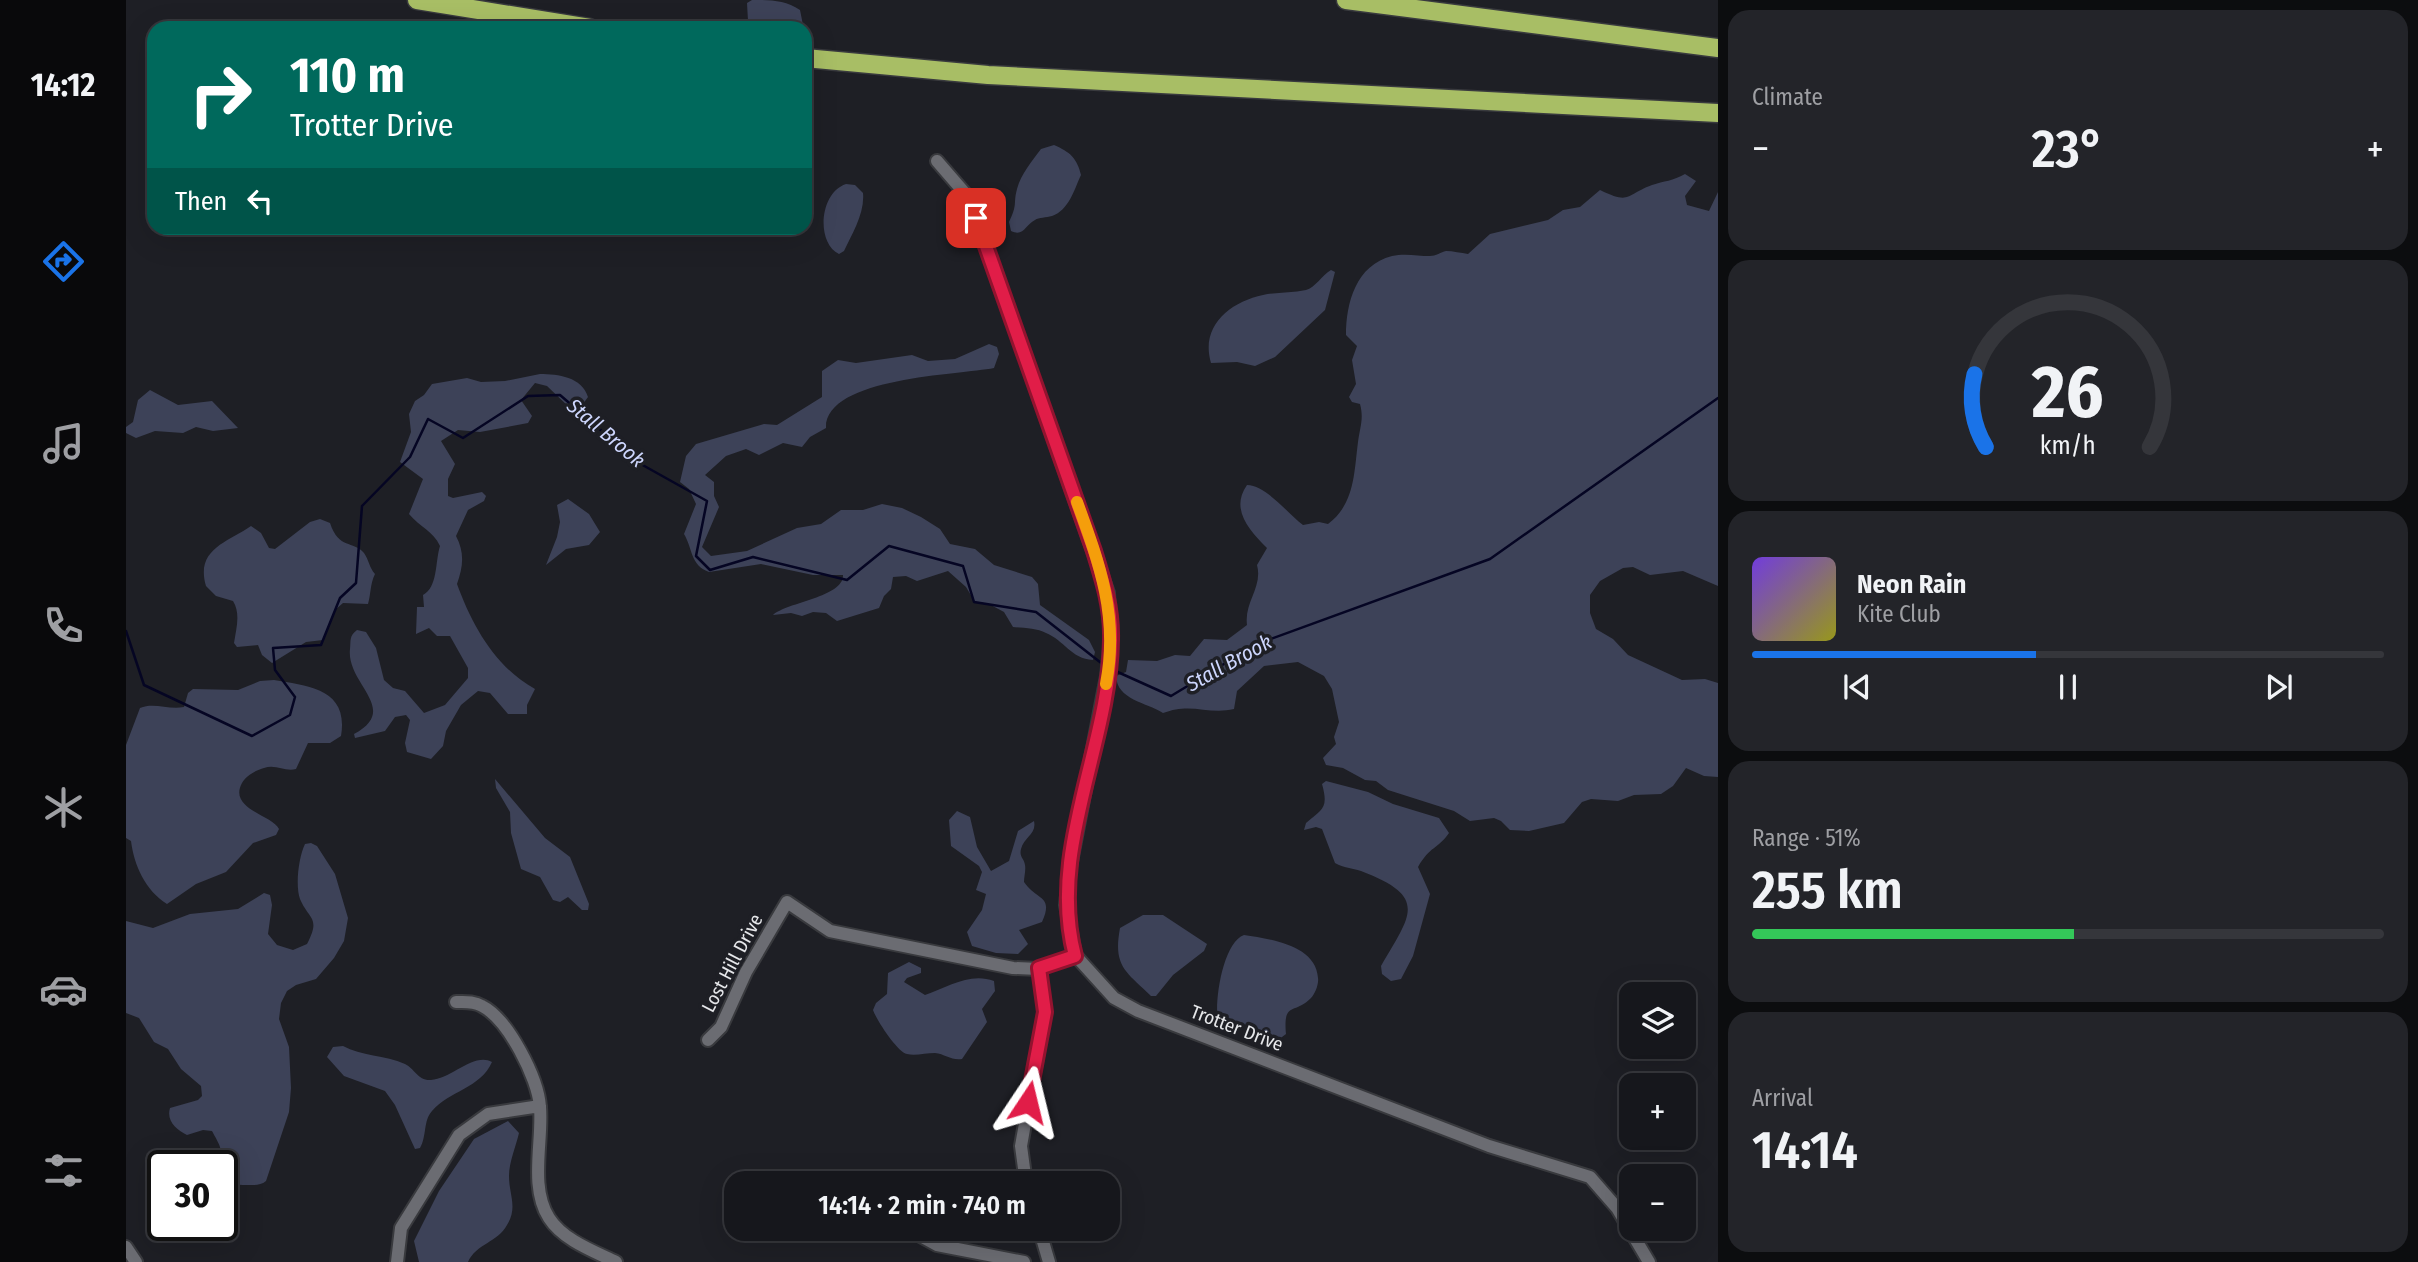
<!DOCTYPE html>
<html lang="en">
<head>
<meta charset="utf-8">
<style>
  :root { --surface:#16171c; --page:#232429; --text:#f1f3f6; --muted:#9e9fa3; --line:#35363b; --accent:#1a73e8 }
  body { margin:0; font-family:"Fira Sans Condensed",sans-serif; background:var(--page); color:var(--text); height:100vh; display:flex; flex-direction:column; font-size:26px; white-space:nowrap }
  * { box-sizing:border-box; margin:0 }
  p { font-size:23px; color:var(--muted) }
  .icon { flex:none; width:38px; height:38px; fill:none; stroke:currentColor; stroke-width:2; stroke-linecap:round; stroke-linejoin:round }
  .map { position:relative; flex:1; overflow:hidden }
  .panel { display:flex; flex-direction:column; gap:10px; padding:10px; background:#0c0d0f; width:700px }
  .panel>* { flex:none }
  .banner { position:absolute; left:21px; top:21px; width:665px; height:214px; border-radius:21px; box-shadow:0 7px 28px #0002,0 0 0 2px var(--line); background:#00695c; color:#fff; overflow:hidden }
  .buttons { position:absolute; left:1493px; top:982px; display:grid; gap:14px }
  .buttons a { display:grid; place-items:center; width:77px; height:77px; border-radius:14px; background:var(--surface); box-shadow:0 7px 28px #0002,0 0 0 2px var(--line); font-size:35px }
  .speed { position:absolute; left:21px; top:1150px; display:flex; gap:14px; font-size:35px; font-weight:700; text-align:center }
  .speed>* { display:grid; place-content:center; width:91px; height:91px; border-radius:50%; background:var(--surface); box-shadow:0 7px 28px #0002,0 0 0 2px var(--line); line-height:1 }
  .speed .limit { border:4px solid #111; border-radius:10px; background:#fff; color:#111 }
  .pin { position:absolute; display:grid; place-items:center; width:60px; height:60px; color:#fff; margin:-30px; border-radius:14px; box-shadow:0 4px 10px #0006 }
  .me { position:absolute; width:77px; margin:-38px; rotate:10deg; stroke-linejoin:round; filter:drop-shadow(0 0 5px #0008) }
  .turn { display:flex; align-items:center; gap:24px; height:147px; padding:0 28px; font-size:32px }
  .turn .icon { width:91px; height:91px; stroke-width:2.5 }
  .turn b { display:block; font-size:49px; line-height:60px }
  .then { display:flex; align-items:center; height:66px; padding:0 28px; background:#0003; gap:14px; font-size:26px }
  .big { font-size:52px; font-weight:600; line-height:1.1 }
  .panel .widget { flex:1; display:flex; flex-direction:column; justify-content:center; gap:10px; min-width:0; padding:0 24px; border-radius:21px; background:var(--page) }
  .panel .dial { align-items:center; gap:0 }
  .dial svg { height:182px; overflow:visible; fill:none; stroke:var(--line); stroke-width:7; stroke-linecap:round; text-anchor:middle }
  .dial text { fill:var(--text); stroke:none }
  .song { display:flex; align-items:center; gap:21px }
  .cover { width:84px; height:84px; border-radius:10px; background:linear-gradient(135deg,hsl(260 70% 55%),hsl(60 70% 35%)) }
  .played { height:7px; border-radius:4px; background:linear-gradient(90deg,var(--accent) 45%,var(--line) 45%) }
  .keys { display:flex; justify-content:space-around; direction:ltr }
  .heat { display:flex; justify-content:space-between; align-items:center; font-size:38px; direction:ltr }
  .charge { height:10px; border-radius:5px; background:linear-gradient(90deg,#34c759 51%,var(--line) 0) }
  .trip { position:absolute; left:598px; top:1171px; width:396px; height:70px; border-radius:21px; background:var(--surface); box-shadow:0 7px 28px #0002,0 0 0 2px var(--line); font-weight:600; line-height:70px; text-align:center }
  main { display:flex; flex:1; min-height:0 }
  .tabs { display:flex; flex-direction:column; width:126px; justify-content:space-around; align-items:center; background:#09090b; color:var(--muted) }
  .tabs .icon { width:49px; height:49px }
  .tabs .selected { color:var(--accent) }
  .tabs b { font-size:32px; color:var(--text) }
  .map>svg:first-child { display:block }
  .green { fill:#3d4258 }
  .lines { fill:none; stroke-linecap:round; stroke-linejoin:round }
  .stream { stroke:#050523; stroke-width:2.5 }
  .minor-casing { stroke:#393a3e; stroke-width:16 }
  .highway-casing { stroke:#393a3e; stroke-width:21 }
  .minor { stroke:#6b6c72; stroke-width:12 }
  .highway { stroke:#a8be65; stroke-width:18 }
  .route-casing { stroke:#92132f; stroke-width:18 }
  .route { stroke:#e11d48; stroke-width:12 }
  .slow { stroke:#f59e0b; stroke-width:12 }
  .labels { text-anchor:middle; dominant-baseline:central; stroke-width:7; stroke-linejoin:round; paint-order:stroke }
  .street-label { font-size:19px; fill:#e6e7ea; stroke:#1e1f25 }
  .water-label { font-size:21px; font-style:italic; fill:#cdd6fd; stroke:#1e1f25 }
</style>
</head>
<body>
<main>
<nav class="tabs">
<b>14:12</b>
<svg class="icon selected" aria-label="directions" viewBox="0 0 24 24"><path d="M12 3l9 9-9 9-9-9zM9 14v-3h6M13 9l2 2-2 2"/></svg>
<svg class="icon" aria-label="music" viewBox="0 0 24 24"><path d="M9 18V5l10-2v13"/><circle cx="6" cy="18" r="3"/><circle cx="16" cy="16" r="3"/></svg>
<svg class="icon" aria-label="phone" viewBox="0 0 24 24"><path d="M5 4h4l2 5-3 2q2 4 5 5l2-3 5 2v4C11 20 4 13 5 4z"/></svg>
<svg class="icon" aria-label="climate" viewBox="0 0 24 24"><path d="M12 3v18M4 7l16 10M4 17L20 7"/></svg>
<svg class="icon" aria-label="car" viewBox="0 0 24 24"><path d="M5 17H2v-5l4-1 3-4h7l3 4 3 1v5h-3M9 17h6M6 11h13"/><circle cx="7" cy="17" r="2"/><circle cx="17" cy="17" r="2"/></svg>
<svg class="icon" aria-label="filters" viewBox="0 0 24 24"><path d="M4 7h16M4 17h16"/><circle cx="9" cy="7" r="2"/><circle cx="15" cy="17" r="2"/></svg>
</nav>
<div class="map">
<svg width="1592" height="1262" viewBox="0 0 1592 1262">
  <rect width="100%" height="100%" fill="#1e1f25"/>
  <!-- green -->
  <path class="green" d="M626,0c18,0 33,0 48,10l3,15 -3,3h-39l-13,-7 -1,-18z
    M928,145c16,7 23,13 27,30 -7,15 -12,35 -29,41 -6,2 -13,1 -17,4 -10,5 -11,17 -24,11l-2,-9c9,-18 4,-18 8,-33 4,-15 15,-28 24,-40z
    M1559,174l11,7 -11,15 2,9 22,6 9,-19v394l-35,-15 -33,4 -17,-8 -10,1 -23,13 -10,14v18l6,16 17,10 15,16 54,25 23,-1 13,4v94l-14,-1 -18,-8 -13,18 -12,8 -27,1 -16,6 -27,-2 -9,3 -18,21 -35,8 -19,-1 -9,-9 -7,-3 -24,3 -16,-10 -66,-21 -12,-9 -11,-1 -22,-12 -17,-3 -3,-7 13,-14 -2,-7 5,-15 -7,-33 -8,-13 -26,-14 -34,4 -27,25 -3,18c-26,6 -43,-7 -71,4 -17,-11 -46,-13 -47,-37l10,-4 2,-12 29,1 18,-6 15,1 14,-17 23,1 20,-15c-3,-23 16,-38 10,-60l10,-17c-18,-18 -37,-39 -20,-63 19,0 40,28 56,40l16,-3 9,2c27,-20 26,-52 30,-82 2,-15 6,-23 2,-38l-8,-2 -3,-5 7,-13 -4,-24 5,-14 -11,-11c0,-32 10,-70 46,-79 13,-3 26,0 38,0 6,0 11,-4 16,-5 7,0 15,2 22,3l22,-20 58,-14 15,-10 17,-3 20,-17c31,15 25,5 52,-5 12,-4 21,-4 33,-11z
    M720,184l9,1 8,8c2,20 -11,41 -19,58l-5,3c-23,-11 -20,-61 7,-70z
    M1205,270l4,2 -10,38 -50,47 -20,9 -18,-4 -26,1c-11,-37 19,-61 52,-68 14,-3 29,-2 43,-5 9,-2 16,-15 25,-20z
    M863,344l8,3 2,7 -5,14c-35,7 -169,9 -168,60l-16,9 -8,10 -19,-4 -24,12 -13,-6 -20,7 -21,19 9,7v14l5,11 -17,40 9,9 36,-5 50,-23 24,-4 20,-14h22l19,-6 20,4 19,9 19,12 10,15 25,5 19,16 38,12 6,7 2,21 49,35 6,12 -2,8c-22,-1 -29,-20 -47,-27 -9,-5 -22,-5 -33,-6l-9,-15 -15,-8 -14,-2 -9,-15 -18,-16 -31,10 -11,-5 -13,1 -2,12 -7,7 -5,12 -42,13 -11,-8 -13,-1 -11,4 -11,-3 -18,2c15,-13 71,-18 70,-40h-30l-52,-11 -52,8c-19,-7 -16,-23 -25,-38l12,-30 -7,-15 -9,-7 6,-26 10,-12 68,-20 13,1 45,-28v-26l16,-11 18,3 56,-8 16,6 27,-2z
    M414,374c18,0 42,3 48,23l-8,11 -8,2 -25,-24 -12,-3 -14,17 11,16 -4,7 -48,9 -22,-2 -17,11 14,23 -7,15v17l5,2 29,-6 4,4 -2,5 -16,9 -12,26c9,17 7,31 1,48 15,41 38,83 78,105l-8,16v9h-19l-18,-21 -12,-2 -17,14 -15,26 -3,15 -12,13 -24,-7 -2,-9 5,-23 -4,-5 -11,2 -10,14 -30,7 -1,-4c47,-25 -8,-50 -4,-85 1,-9 -1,-13 7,-19l9,2 10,16 8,32 9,8 12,3 19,22 21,-8 23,-27v-10l-18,-32h-13l-8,-8 -13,6 1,-27h7l-1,-12c15,-8 12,-33 17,-49 -7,-15 -20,-19 -31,-32l14,-35 -23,-17 11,-30 -2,-18 6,-13 9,-6 8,-11 35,-6 14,4 24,-1z
    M24,390l28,15 34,-4 26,27 -25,3 -17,-4 -13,6 -28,-2 -19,7 -10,-5v-6l7,-5 5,-22z
    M442,499l21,15 11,18 -11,13 -23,4 -20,16 11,-28 3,-15 -3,-17z
    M194,519l10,4c9,27 23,17 34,30 5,7 5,14 11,21 -5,10 -4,20 -7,30l-25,-1 -7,6 -13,31 -17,2 -34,21 -10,-8 -4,-10 -21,2 -3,-4c2,-14 7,-29 -1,-42l-17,-5 -10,-10c-11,-37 22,-44 45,-60l10,7 8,15 6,1 35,-27z
    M148,680c35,6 75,9 67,56l-11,7h-22l-12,26c-11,3 -20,-5 -32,-1 -8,2 -18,8 -22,15 -14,26 30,32 37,46l-3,6 -23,8 -27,29 -30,12 -29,20c-22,-14 -33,-39 -36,-63l-5,-3v-93l14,-37c14,-6 28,2 44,-1l4,-14 5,-4 45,1 22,-9z
    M369,779l50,59 25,19 19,47 -1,6h-6l-14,-13 -8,5 -7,-2 -13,-23 -19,-8 -10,-36 -1,-21 -14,-24z
    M1200,781l42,11 25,12 46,14 10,15c-11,16 -19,13 -31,34l12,27 -17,62 -12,23 -10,2 -9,-7 -1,-8c30,-52 48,-69 -20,-95 -9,-3 -17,-3 -26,-8l-13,-34 -6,-2 -12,3 2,-7c16,-14 23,-14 16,-39z
    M831,811l13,6 7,30 14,24 18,-10 9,-30 16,-10c3,13 -10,16 -13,28 -2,8 3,9 4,16 1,5 -1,12 -1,17 13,19 30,13 18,40l-23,8 9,14 -10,10 -22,-1 -24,-7 -5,-14 15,-22 4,-16 -10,-4 6,-18 -3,-6 -28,-20 -2,-26z
    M185,843l6,3 18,28 13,44 -4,23 -10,17 -18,21 -20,6 -9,6 -6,12 -2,16 10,28 2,41 -2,24 -23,69c-6,5 -13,4 -21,4 -25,1 -20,-16 -24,-34 -1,-7 -6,-14 -9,-20l-9,-1 -16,5c-10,-5 -21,-14 -17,-27l28,-8 4,-4 -1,-10 -20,-17 -13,-20 -14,-7 -15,-24 -13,-5v-92l27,7 37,-14 48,-5 26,-16 6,2 2,10 -4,29 9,11 16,5 14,-6c14,-27 2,-24 -7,-45 -5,-14 -1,-43 5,-55z
    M1017,915h20l44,29 -3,7 -31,24 -17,21h-5c-26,-25 -38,-30 -31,-68z
    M1118,935c26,4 72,10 74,43 1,6 -3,16 -7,20 -17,17 -28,3 -25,36l-8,6 -60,-19c-4,-19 5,-79 26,-86z
    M783,962l12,6v5l-14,5 -3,4 21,13c23,-8 45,-23 69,-14l1,10 -13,18 5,13 -25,37c-10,2 -17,-5 -27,-6 -9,0 -20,3 -28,1 -10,-2 -31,-35 -34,-44l3,-7 11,-9 1,-21z
    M217,1046c18,10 42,9 62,18 10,5 13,17 26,16 20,-1 43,-28 61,-18 -11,26 -43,29 -60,49 -9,10 -5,25 -12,37l-5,1 -20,-44 -10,-14 -41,-15 -17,-19 6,-10z
    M382,1121l11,12c-3,13 -10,29 -10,43 0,19 9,31 -2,49 -9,17 -31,19 -39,37h-49l-5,-21 25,-50 35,-52z"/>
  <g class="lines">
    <!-- stream -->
    <path class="stream" d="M0,631l18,54 108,51 38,-21 5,-18 -20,-27 -2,-22 48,-3 19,-47 16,-15 6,-77 48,-49 18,-38 35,19 65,-42 32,-1 79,68 68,38 -11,55 14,14 43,-13 94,23 42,-34 74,20 11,36 62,10 69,54
      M985,669l60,27 86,-52 233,-85 228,-161"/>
    <!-- minor casing -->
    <g class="minor-casing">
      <path id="minor" d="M811,161l32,37 139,395 3,46 -4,37 -37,191 -4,38 9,50
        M330,1002c9,0 18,-1 26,4 26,13 56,72 58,101 3,34 -11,80 9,111 14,22 44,33 67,44
        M582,1040l13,-13 25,-55 41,-70 43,29 183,37 26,1 36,-14 39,43 24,13 351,135 101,31 27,31 32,54
        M900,1183l-5,-37 24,-134 -6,-43
        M780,1228l31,17 87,17
        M913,1228l10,34
        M0,1247l10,15
        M271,1262l4,-34 58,-93 29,-21 52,-8"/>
    </g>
    <!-- highway casing -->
    <g class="highway-casing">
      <path id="highway" d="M291,0l173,28
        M1220,0l372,48
        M679,58l183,17 730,38"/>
    </g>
    <!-- minor -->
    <use href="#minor" class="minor"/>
    <!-- highway -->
    <use href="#highway" class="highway"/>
  </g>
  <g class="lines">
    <!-- route casing -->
    <g class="route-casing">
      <path id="route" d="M850,218l118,333c9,29 18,57 17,89 -1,105 -64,210 -36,316l-36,12 6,44 -17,90"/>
    </g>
    <!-- route -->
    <use href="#route" class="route"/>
    <!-- slow -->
    <path class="slow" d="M951,502c23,63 42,115 29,182"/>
  </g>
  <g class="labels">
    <!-- street labels -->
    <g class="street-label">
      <text transform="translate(606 963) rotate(-62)">Lost Hill Drive</text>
      <text transform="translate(1111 1028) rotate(21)">Trotter Drive</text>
    </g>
    <!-- water labels -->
    <g class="water-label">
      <text transform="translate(480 433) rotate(40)">Stall Brook</text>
      <text transform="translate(1103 663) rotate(-29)">Stall Brook</text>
    </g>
  </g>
</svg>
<div class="buttons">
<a><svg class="icon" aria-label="layers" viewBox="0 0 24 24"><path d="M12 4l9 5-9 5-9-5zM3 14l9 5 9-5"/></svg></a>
<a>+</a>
<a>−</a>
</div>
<div class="speed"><div class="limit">30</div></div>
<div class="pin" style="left:850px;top:218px;background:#d93025"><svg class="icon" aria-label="arrive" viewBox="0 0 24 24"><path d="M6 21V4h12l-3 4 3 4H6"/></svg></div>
<svg class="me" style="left:902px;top:1102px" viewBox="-20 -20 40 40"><path d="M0-17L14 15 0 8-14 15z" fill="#e11d48" stroke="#fff" stroke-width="4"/></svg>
<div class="trip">14:14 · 2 min · 740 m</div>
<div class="banner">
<div class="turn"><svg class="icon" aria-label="right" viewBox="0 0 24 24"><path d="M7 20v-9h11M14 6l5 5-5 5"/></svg><div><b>110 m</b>Trotter Drive</div></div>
<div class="then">Then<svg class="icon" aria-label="left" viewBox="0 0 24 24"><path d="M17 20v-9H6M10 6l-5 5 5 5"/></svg></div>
</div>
</div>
<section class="panel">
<div class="widget"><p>Climate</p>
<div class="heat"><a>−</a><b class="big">23°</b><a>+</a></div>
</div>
<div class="widget dial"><svg viewBox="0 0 100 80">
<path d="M14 69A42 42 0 1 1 86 69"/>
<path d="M14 69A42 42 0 0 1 9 37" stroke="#1a73e8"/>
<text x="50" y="56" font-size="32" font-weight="700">26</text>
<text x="50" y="72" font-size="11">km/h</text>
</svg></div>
<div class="widget">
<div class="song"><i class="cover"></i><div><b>Neon Rain</b><p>Kite Club</p></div></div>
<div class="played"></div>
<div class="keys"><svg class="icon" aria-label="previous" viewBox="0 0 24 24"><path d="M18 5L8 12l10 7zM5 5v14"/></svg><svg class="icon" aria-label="pause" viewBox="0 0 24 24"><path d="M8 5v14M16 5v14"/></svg><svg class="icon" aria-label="next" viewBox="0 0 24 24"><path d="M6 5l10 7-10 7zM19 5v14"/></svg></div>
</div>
<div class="widget"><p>Range · 51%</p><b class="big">255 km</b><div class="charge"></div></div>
<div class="widget"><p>Arrival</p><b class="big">14:14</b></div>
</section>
</main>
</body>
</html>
